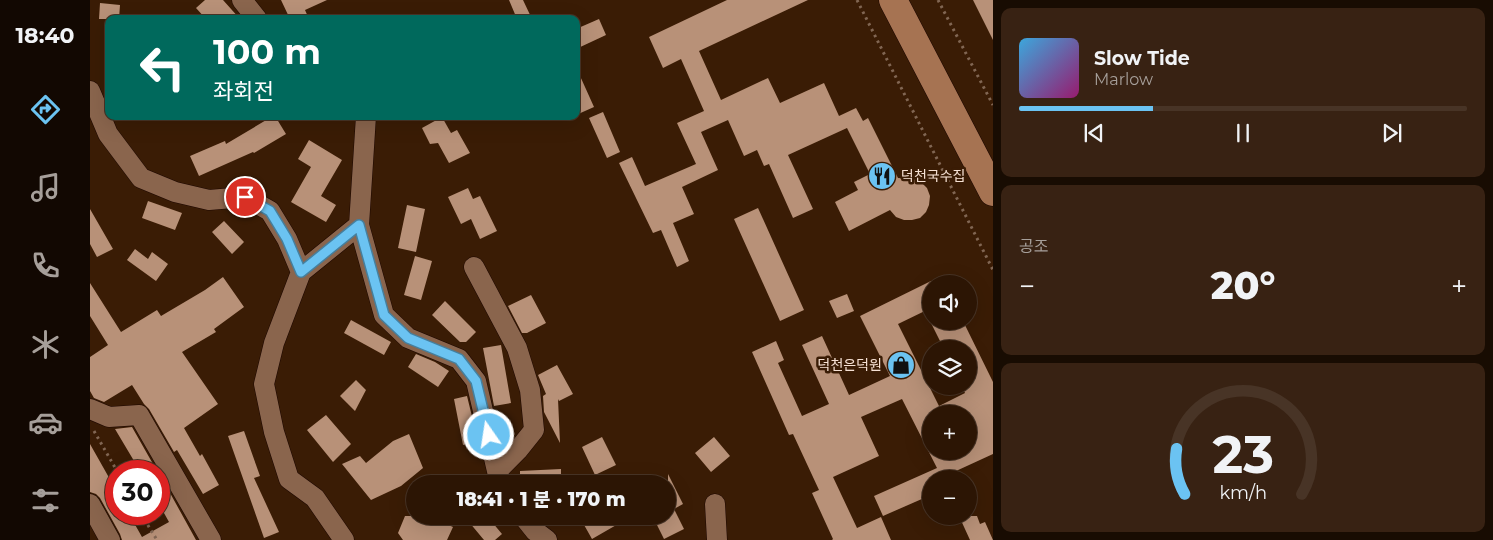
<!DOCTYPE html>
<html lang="ko">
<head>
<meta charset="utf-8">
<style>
  :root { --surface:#2c1504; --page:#382213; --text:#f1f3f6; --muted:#a69f9a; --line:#483426; --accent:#6bc3f2 }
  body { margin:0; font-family:Montserrat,"Noto Sans KR",sans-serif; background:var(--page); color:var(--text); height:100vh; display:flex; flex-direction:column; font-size:19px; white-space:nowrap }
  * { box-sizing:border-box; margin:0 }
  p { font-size:16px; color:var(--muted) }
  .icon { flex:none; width:28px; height:28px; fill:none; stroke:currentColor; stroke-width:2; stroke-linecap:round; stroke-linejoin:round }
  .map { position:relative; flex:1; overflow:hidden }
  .side { display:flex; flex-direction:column; gap:8px; padding:8px; background:#180c02; width:500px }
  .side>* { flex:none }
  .hud { position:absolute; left:15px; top:15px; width:475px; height:105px; border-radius:10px; box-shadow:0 5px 20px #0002,0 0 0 1px var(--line); background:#00695c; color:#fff; overflow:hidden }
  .fabs { position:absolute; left:832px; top:275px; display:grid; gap:10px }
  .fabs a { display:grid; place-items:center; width:55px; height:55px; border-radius:50%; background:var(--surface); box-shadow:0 5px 20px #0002,0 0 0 1px var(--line); font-size:25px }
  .speed { position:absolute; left:15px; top:460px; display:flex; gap:10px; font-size:25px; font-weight:700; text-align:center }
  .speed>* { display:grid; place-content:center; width:65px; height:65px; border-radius:50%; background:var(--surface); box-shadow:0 5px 20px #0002,0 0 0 1px var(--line); line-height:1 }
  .speed .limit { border:8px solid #d22; background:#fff; color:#111 }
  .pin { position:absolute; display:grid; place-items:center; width:42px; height:42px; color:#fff; margin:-21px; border:2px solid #fff; border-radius:50%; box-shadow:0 1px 5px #0007 }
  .me { position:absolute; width:55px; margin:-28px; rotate:347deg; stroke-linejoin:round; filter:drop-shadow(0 0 4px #0008) }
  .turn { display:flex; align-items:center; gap:18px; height:105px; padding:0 25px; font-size:22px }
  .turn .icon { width:65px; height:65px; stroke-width:2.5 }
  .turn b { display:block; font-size:35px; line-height:42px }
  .big { font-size:38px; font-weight:800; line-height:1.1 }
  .side .card { flex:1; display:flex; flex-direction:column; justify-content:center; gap:8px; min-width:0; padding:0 18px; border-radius:10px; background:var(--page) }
  .side .dial { align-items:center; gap:0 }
  .dial svg { height:130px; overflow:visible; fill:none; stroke:var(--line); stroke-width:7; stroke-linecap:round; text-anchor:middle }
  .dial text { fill:var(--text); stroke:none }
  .song { display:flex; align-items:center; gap:15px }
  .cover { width:60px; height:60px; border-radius:8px; background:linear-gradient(135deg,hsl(200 70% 55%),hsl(320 70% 35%)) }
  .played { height:5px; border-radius:2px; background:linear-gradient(90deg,var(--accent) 30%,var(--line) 30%) }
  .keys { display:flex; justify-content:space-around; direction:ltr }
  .heat { display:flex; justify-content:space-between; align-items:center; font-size:28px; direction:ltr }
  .trip { position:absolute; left:316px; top:475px; width:270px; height:50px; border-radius:25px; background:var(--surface); box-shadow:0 5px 20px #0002,0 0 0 1px var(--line); font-weight:800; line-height:50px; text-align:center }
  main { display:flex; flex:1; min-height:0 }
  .dock { display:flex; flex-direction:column; width:90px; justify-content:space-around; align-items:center; background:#120802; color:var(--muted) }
  .dock .icon { width:35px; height:35px }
  .dock .selected { color:var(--accent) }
  .dock b { font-size:22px; color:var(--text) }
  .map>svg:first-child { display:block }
  .building { fill:#b89178; fill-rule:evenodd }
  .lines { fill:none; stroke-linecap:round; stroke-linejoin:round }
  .street-casing { stroke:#1d0700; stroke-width:21 }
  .primary-casing { stroke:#1d0700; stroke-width:29 }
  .path { stroke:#816653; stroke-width:3; stroke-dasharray:2.5 4; stroke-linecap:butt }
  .street { stroke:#8a654d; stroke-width:20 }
  .primary { stroke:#a67352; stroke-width:28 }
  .route-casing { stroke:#467f9d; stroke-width:12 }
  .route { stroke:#6bc3f2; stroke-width:9 }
  .labels { text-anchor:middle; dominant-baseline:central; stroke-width:5; stroke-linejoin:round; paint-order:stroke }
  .poi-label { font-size:14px; fill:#f6e1d4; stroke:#3a1c05; text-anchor:start }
</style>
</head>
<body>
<main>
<nav class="dock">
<b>18:40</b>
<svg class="icon selected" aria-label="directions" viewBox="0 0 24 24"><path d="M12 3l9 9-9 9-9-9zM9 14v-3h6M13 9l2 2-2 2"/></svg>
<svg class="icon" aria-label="music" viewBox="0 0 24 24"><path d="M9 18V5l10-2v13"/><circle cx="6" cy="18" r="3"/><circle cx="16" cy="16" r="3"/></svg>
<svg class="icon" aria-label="phone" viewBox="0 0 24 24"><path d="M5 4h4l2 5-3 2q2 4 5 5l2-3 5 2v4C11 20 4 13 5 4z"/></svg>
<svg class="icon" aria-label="climate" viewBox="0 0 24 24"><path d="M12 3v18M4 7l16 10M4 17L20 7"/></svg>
<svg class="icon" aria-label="car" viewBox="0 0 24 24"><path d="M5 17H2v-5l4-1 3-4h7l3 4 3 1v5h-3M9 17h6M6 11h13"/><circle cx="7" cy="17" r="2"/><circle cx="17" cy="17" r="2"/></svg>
<svg class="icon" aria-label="filters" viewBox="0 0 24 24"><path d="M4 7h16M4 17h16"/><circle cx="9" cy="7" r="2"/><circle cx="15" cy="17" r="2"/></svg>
</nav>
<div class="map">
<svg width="903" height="540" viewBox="0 0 903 540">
  <rect width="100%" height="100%" fill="#3a1c05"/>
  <!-- building -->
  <path class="building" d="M115,0h18l17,19h-34l-10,-11z
    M191,0h46l-22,10 4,9h-19z
    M419,0h14l9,19h-15z
    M637,0h81l-109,51 22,49 47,-22 12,25 44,-20 15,33 17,-8 7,13 5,-3 30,60 16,1 7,3 6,6 3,8 -1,9 -3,7 -6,6 -8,2h-8l-8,-3 -6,-7 -41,21 -14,-29 23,-12 -4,-8 16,-8 -23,-46 -59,27 25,54 -20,9 -24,-54 -5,2 -7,-16 -13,6 -16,-36 -27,12 17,38 -36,17 12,27 -21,9 16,38 -12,6 -16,-37 -8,3 -34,-70 13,-6 13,29 51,-22 -19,-41 27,-12 -23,-52 -18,9 -14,-31z
    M883,0h20v40z
    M10,3l20,2 -1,14h-20z
    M509,19l7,16 -30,14v-20z
    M486,67l18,40 -18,8z
    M513,112l17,40 -13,6 -18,-40z
    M183,116h2l11,18 -32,19 -1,-1 -54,24 -9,-20 35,-15 1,3z
    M352,117l9,16 6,-3 13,23 -21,10 -11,-20 -8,1 -8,-16z
    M219,140l33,20 -21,36 15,9 -10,17 -35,-20 20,-35 -13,-8z
    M378,188l5,11 7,-3 17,35 -17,8 -9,-20 -10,5 -13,-27z
    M58,201l34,12 -7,17 -33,-12z
    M317,205l18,4 -9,43 -18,-4z
    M668,208l46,102 -24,11 -46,-102z
    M0,209l23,40 -16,8 -7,-13z
    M134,221l20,21 -12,12 -20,-22z
    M45,249l13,10 4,-7 16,12 -12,17 -29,-21z
    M325,256l17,5 -11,39 -17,-5z
    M133,277l21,30 -30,22 2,3 -34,20 36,52 -34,24 16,28 2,-2 17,31 -16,9 -26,-44 -3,2 -25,-43 -5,-5 -12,-19 -28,17 -10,-4 -4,-7v-34l18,-12 -18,-29v-33l31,49 36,-22 4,6 44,-26z
    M841,281v27l-33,16 41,82 26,-13 -3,-7h7v-37h-25l-14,-28h33l30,61v72l-37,17 4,8h-29v16l-48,21 -9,-20 63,-28 -35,-69 -41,18 18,39 -46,21 24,51 24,-11 10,23h-59l1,-1 -21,-46 7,-3 -26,-56 -4,1 -37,-83 24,-11 8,19 -6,3 24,53 27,-12 -27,-59 20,-9 27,59 41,-19 -30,-60zM841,414h38v37h-38z
    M757,294l7,17 -17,7 -8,-17z
    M441,295l15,28 -19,10h-5l-14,-27z
    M355,301l31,31 -10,10h-6l-28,-27z
    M261,320l40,22 -7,13 -40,-22z
    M411,345l10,58 -17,3 -11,-58z
    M326,354l19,8 14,9 -11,16 -30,-20z
    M467,365l16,29 -14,7 -1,-2 2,44 -16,-31 -1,-16 3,-2 -8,-19z
    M266,380l10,10 -11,21 -15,-15z
    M377,396l11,45 -15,4 -9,-46z
    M236,415l25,29 -18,18 -26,-32z
    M42,427l21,37 -13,7 -25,-42z
    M154,431l16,45 -6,2 25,54 -15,6 -36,-102z
    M319,434l14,34 -22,18 -30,14 -29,-36 18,-8 6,7 27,-22z
    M512,437l14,28 -21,10 -13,-28z
    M624,437l16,19 -19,16 -16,-19z
    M0,444l26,46v24h13l13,23 27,-15 -10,-18v-31l37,67h-74l-2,-6 -20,-36 -4,-4 -6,-2z
    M471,469v15h-41v-13z
    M578,474l15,30 -9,5 10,20 -20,10 -10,-20 4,-3h10z
    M315,516h23l25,11 -6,13h-44l-5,-7z
    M374,516h23l15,18 -7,6h-11z
    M489,516h53l-40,23z
    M869,516h18l3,8 5,-2 8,18h-23z"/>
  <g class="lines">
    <!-- street casing -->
    <g class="street-casing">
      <path id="street" d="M152,0l15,19
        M0,91l18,43 33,44 34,14 34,8 36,-3 25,14 17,28 14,33
        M269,225l25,90 24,23 51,21 17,22 21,90 5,13
        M384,267l43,81 13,42 4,40 -16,20 -21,21
        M0,409l19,8 30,-2 72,125
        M0,504l20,36
        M625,504l2,36
        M433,516l12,15 12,9
        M254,540l-29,-42 -26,-19 -15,-47 -10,-48 10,-41 27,-71 58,-47 7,-109"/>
    </g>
    <!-- primary casing -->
    <g class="primary-casing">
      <path id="primary" d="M803,0l100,192"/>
    </g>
    <!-- path -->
    <path class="path" d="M767,0l136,270
      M848,0l55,105
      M4,431l23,40
      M51,514l16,26"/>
    <!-- street -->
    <use href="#street" class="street"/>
    <!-- primary -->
    <use href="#primary" class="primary"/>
  </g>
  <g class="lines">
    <!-- route casing -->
    <g class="route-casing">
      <path id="route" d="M155,197l25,14 17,28 14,33 58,-47 25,90 24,23 51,21 17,22 13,54"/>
    </g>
    <!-- route -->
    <use href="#route" class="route"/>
  </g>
  <!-- icons -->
  <defs>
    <g id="restaurant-disc" transform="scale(1.4375)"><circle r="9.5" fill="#6bc3f2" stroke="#3a1c05"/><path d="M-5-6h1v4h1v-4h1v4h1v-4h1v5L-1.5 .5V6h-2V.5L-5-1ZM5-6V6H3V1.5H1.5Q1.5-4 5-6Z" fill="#111"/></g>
    <g id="shop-disc" transform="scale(1.4375)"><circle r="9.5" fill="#6bc3f2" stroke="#3a1c05"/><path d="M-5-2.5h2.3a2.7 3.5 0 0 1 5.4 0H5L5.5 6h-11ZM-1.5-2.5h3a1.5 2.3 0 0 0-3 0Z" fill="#111"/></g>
  </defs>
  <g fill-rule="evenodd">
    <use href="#restaurant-disc" x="792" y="176"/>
    <use href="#shop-disc" x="811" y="365"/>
  </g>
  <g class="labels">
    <!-- poi labels -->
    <g class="poi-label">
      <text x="811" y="176">덕천국수집</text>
      <text x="792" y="365" text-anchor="end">덕천은덕원</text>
    </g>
  </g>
</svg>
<div class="fabs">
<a><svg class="icon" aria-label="sound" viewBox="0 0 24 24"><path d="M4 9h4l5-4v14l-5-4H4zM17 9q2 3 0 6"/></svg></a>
<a><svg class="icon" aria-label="layers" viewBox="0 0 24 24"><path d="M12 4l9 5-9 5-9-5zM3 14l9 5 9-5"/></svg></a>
<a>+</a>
<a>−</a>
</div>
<div class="speed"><div class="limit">30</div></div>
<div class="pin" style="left:155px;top:197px;background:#d93025"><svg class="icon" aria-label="arrive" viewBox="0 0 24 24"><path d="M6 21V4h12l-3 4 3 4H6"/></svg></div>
<svg class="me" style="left:399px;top:435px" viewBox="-20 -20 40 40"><circle r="17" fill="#6bc3f2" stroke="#fff" stroke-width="3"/><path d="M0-11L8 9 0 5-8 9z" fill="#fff"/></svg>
<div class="trip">18:41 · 1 분 · 170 m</div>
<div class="hud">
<div class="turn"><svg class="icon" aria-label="left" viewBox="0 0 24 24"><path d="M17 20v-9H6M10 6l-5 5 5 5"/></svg><div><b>100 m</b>좌회전</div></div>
</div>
</div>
<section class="side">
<div class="card">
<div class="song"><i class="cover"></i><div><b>Slow Tide</b><p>Marlow</p></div></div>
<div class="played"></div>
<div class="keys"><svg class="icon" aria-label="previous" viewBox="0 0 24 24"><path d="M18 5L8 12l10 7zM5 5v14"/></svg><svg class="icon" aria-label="pause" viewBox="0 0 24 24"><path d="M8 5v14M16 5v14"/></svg><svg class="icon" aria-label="next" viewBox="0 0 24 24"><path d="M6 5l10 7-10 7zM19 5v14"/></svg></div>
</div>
<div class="card"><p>공조</p>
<div class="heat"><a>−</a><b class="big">20°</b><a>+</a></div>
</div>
<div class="card dial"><svg viewBox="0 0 100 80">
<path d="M14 69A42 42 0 1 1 86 69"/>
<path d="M14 69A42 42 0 0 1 9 41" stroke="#6bc3f2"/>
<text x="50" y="56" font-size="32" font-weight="700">23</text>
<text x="50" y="72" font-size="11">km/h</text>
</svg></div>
</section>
</main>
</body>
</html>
